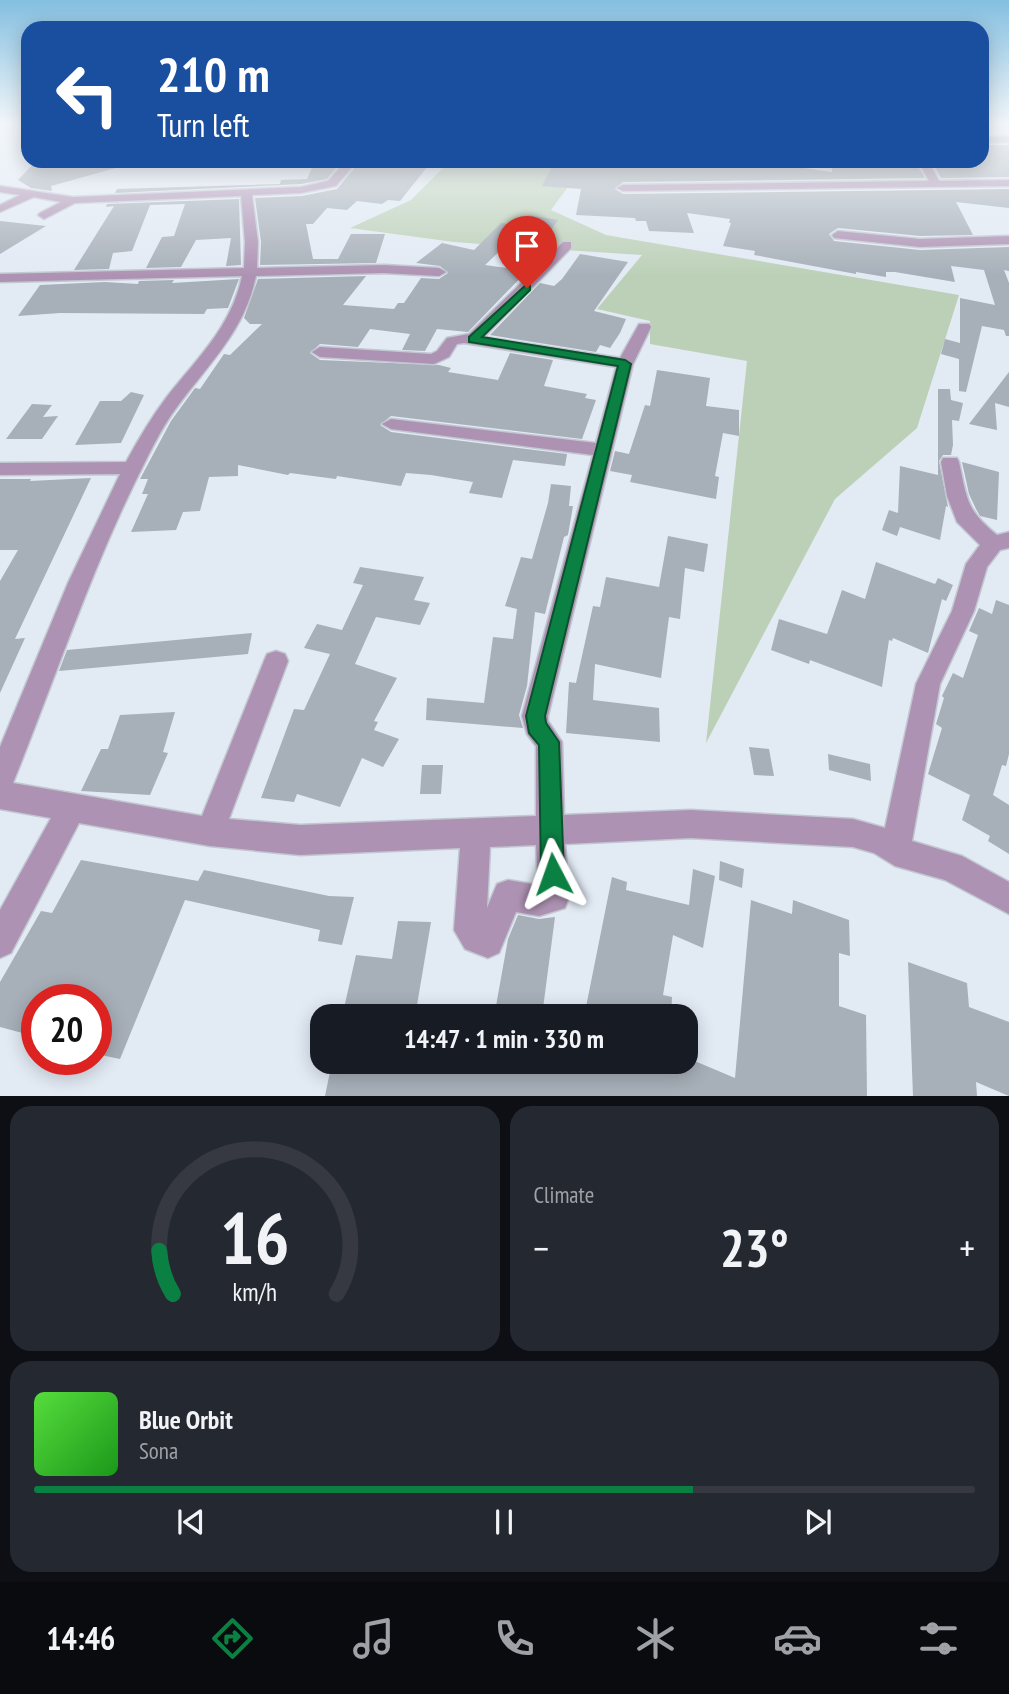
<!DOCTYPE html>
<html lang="en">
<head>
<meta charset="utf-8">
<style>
  :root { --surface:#171b24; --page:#242831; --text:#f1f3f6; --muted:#9ea1a6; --line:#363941; --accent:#0b8043 }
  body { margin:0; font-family:"PT Sans Narrow",sans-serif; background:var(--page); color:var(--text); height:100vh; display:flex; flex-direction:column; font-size:26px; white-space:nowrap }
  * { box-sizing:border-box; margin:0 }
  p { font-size:23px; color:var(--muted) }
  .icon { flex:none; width:38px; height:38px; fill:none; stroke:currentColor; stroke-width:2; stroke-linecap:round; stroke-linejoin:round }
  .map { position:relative; height:1096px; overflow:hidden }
  .side { display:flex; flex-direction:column; gap:10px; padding:10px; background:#0d0f14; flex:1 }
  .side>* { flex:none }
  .hud { position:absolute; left:21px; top:21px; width:968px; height:147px; border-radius:21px; box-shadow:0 4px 18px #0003; background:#1a4fa0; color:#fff; overflow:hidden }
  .speed { position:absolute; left:21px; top:984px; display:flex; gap:14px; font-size:35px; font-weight:700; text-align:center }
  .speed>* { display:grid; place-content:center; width:91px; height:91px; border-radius:50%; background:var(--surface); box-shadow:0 4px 18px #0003; line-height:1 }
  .speed .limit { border:10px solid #d22; background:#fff; color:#111 }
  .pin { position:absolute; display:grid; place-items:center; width:60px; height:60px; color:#fff; margin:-72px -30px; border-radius:50% 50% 50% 0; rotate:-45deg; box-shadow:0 0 7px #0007 }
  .pin .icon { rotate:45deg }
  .me { position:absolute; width:77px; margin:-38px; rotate:356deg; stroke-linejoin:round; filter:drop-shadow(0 0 5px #0008) }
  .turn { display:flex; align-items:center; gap:24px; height:147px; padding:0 21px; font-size:32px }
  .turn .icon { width:91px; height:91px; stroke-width:2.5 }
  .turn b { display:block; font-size:49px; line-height:60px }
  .big { font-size:52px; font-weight:600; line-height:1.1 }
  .side .card { flex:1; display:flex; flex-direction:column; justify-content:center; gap:10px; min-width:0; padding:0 24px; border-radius:21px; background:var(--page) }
  .side .dial { align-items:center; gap:0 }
  .dial svg { height:182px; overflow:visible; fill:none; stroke:var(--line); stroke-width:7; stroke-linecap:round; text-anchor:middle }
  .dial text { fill:var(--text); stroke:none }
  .song { display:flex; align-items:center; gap:21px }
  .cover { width:84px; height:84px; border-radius:10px; background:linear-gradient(135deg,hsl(110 70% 55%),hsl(120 70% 35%)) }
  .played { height:7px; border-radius:4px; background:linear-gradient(90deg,var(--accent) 70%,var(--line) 70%) }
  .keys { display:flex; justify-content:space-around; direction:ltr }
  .heat { display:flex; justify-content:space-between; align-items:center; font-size:38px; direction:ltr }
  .side .tiles { flex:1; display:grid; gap:10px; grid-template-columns:1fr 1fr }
  .card:last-child { grid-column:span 2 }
  .trip { position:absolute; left:310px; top:1004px; width:388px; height:70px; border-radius:21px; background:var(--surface); box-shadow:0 4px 18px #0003; font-weight:600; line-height:70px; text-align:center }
  .menu { display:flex; height:112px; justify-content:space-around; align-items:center; background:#090b0e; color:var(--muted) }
  .menu .icon { width:49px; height:49px }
  .menu .on { color:var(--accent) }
  .menu b { font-size:32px; color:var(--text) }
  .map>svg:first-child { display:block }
  .green { fill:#bcd0b7 }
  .building { fill:#a7afb8 }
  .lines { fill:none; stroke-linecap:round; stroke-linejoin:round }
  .minor-casing { stroke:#c1c8d1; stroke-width:3 }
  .minor { fill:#ae92b3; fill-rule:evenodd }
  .route { fill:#0b8043; stroke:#07532c; stroke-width:2 }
</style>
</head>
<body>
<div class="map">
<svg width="1009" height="1096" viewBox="0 0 1009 1096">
  <rect width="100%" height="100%" fill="#e2eaf4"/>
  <!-- green -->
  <path class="green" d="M450,161h137l-36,49 55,25 353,60 -42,133 -82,71 -129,244 41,-382 -97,-17v-23l-53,-12 45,-54 -78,-5 -22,-9 -35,5 -53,-4 -104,-14 61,-28z"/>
  <!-- building -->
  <path class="building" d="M982,145h27v32l-68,1 -10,-17h51z
    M36,161h86l1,5 -72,20 1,5 -21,-3 -13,-8z
    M331,161h11l-15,18 -26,5 -186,9 2,-4 163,-5 1,-4 26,-1 7,-16h15z
    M360,161h72l-32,40 -12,-1 -6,4 -25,-3 -10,9 -20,-2 -14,16h-7l7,35h25l13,-25h34l-9,29 -116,2 1,-23 -6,-44 47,-2 35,-7z
    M618,161h155l2,3 57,8v-9l36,4v-6h47l10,17 -302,4 -8,7 8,5 386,-5v19l-53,-6 17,33 -53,1 -82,-8 -9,6 5,7 86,9 89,-3v24l-5,-1 5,13v53h-3l-2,-6 -22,-4 -16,66 -7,-1v-32l-18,-5 4,-15 15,4v-45l35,7 -11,-35 -33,-4 4,16 -60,-10h-9v5l-30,-5v2l-102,-19 1,-4 -32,-5 8,-23h-2l1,-4 -43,-6 7,20 -45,-2 -3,-10h-10l-1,-3 -59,-3 5,-26 -39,-3 12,-24 33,3 1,-3 30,2z
    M239,199l2,66 -15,1 5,-28 -35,2 -15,27 -35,1 16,-31 12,-1 11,-32 -35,1 -18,46 -19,2 -4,16 -35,1 40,-64 -8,1 1,-3z
    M528,215l30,5 -12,17 -27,-4 -34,32 42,6 -59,61 -31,-3 -12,22 -23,-1 8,-16 -40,-5 -12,18 -38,-3 -10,9 10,7 119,5 12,3 -3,4 50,8 12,-27 43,7 -9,26 43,8 -2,4 11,2 -14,39 -191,-23 -11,9 11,7 176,22 -2,12 -52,-6 -11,38 -33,-5 4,-11 -42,-7 -25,-2 -5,13 -64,-10 -1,3 -46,-6 -2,2 -50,-10v11l-29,1 -9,34 -17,1 -7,18 -45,2 17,-38h-6l6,-15h-8l31,-58 24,-33 5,1 24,-35 6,1 32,-31h-12l-6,-6 14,-39 108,-3 -23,29 51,4 4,-6h6l17,-25 18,1 9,-6 -8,-7 -24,-3 26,-20 32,7 27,-27 16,2z
    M0,221l46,5 -46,28z
    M580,254l48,8 -34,49 32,8 -6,14 -10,15 -10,-3 -4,7 -106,-17 50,-52 14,3 8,-7z
    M239,279l-11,29 -21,1 -3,5 -144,-1 -42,3 22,-31 65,-3 33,2 1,-3 35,-1 -2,3z
    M657,370l53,8 -4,28 33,4v26l-16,-3 -8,43 4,1 -3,22 -86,-17 2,-7 -22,-4 5,-20 14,3 16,-49 5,1z
    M1009,372v35l-14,-4 2,27 -28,-6z
    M938,389h12l1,11 12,3 -4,18 -7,-1 1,25 -2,10h-8l-4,6 9,46 -2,-1 -6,34 -40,-13 -3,9 -15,-6 7,-20 9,3 2,-47 38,9z
    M131,392l13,3 -23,48 -46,2 25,-44h21z
    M32,404l20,1 -9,12 15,-1 -16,23h-36z
    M962,462l37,10 -2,48 -17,-4 -4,-7 -7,-15z
    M91,478l-76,161 10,-1 -25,55v-112l18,-31h-18v-71h31l-1,2z
    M551,484l20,2 -2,20h4l-5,29 -4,2 -19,77 -10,-2 -8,74 -8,29 4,13 -97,-8 1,-22 57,5 9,-66 20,2 4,-30 -12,-3 16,-49 11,2 16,-56z
    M668,536l40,8 -4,28 -19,-4 -5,51 -11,-2 -8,61 -66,-14 -2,36 66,8 1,34 -94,-9 3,-51 7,1 17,-77 7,1 6,-30 53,10z
    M876,562l59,22 3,-6 15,7 -7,16 -4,-2 -14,54 -35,-15 -1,3 -3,-1 -7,47 -72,-27 -1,4 -38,-14 8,-31 48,15 15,-44 23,9z
    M360,567l64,10 -10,23 16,3 -10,22 -44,-8 -21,47 42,14 -23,43 4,1 -4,8 25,9 -16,28 -21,-9 -22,49 -43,-13 -3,8 -33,-4 33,-89 10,1 26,-56 -26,-6 13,-24 25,6 21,-45 -10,-2z
    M996,600l13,5v149l-3,12 -4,-1 -9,30 16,10v49l-21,-13 2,-5 -28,-16 8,-25 -42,-21 14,-46 -6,-4 8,-26 -2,-2 11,-23 10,5 15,-43 -9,-4 10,-23 13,6z
    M252,633l-4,21 -189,17 8,-21z
    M175,712l-12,40 5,1 -18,42 -69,-4 20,-42h7l12,-34z
    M749,747l20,2 5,27 -20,-1z
    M828,754l42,10 1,17 -42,-11z
    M422,765h21l-2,29h-21z
    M81,860l117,21 6,-11 125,26 25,1 -12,48 -24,-4 2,-11 -135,-30 -65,159 -24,-5v-55h-59v22l-7,14 -30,-8v-45l41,-71 11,2z
    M720,861l24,8 -2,19 -23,-8z
    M693,869l22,7 -12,72 -30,-13 -10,60 9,2 -1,20h-87l28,-140 15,5 -1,8 63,15z
    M751,900l41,14 1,-14 56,20 1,36 -11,-3v53l27,9 1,81h-542l7,-34h365l38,16z
    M518,915l21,4 16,-2 -13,99 -46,-10 12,-67z
    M398,921l33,1 -16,95h-73l14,-62 36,4z
    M908,962l59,21 2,24 40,15v74l-33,-14 1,14h-64z"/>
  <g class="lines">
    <!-- minor casing -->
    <g class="minor-casing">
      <path id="minor" d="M1009,136v6l-27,1v-6z
        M346,161h11l-21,25 -35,7 -49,2 6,47 -1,26 127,-3 55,3 7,4 -7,4 -55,-3 -128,3c-11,55 -48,88 -79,131 -12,16 -21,33 -30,51 -54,105 -90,216 -134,325l189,33 62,-155 3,-7 9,-3 9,3 3,7 -59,158 71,6 236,-9v-70l-9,-12 -5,-18 71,-261 -202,-26 -9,-5 9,-5 205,24 20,-76 -152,-24 -7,1 -8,13 -15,7 -114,-7 -8,-5 8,-5 111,7 6,-3 10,-13 22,-4 94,-92h8v6l-87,89 136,21 19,-34h10l2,3 -18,37 -85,352v5l14,21 2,73 127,-5 162,9 32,9 31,-144 36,-73 14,-47 14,-19 -23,-23 -10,-26 -6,-34 2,-4h14l2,4c8,37 7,48 38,73l12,-3v16l-9,2 -13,17 -13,44 -34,73 -28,157 50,15 47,26v32l-64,-34 -50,-14 -21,-13 -21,-6 -162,-9 -126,6 4,53 -4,11 -26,8 -23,-4 -17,41 -11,5 -23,-9 -11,-19 6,-82 -160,7 -90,-9 -131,-23 -68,130 -11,5v-48l51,-92 -51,-9v-62l68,-164 52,-109 -120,1v-12l126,-1c12,-22 25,-44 40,-64 31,-40 65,-70 76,-122l-242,6v-8l244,-6 1,-26 -4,-46 -166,7 -31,16 -6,-4 2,-2 21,-11 -27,-5 -34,15v-7l20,-10 -20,-3v-6l73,11 228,-10 27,-6zM536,845l2,40 -30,-5 -11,4 -10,24 3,-61z
        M918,161h10l11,20 70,-1v6l-386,5 -6,-3 6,-3 306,-4z
        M838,231l82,8 89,-3v8l-89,3 -86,-9 -2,-3z"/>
    </g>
    <!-- minor -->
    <use href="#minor" class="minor"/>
  </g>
  <!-- sky -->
  <linearGradient id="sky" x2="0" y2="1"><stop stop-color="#84bfe0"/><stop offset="0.45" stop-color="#f2f6fa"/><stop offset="1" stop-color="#f2f6fa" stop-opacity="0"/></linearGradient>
  <rect width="1009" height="276" fill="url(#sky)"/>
  <!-- route -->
  <path class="route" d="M527,284l3,1v5l-48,47 143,23 6,4 -86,352 1,7 13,19 5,132 -3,9 -8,3 -8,-3 -4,-9 -2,-129 -10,-12 -3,-17 92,-350 -149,-24v-5z"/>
</svg>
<div class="speed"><div class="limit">20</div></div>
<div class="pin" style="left:527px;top:288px;background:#d93025"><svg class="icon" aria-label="arrive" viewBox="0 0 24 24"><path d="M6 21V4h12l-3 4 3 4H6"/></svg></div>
<svg class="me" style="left:553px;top:874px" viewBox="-20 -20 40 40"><path d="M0-17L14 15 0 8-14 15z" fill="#0b8043" stroke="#fff" stroke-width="4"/></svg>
<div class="trip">14:47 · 1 min · 330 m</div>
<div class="hud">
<div class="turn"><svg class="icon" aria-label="left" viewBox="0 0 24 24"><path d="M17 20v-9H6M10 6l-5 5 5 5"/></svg><div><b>210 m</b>Turn left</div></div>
</div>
</div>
<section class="side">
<div class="tiles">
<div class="card dial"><svg viewBox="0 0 100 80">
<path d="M14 69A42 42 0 1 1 86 69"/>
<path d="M14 69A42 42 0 0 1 8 50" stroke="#0b8043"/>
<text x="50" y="56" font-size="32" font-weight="700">16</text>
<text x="50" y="72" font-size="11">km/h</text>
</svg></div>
<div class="card"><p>Climate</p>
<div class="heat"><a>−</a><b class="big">23°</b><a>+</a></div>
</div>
<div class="card">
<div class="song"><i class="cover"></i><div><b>Blue Orbit</b><p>Sona</p></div></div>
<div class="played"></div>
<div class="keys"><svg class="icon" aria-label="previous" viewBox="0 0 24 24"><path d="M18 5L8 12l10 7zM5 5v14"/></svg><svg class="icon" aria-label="pause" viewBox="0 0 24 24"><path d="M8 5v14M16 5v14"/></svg><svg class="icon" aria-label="next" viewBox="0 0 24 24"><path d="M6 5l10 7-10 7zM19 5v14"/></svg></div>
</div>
</div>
</section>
<nav class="menu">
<b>14:46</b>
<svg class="icon on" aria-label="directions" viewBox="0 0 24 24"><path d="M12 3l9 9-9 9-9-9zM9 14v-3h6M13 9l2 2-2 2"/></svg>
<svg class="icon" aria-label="music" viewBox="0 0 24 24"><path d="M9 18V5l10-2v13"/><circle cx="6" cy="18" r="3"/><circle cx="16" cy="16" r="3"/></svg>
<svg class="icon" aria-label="phone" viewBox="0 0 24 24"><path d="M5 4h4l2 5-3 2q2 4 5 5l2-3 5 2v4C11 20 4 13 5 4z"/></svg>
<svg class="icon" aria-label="climate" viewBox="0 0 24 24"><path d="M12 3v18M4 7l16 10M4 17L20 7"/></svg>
<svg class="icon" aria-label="car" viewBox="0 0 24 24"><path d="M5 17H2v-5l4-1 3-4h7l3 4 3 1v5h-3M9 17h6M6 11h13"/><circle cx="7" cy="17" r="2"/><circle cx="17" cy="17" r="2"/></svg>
<svg class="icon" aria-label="filters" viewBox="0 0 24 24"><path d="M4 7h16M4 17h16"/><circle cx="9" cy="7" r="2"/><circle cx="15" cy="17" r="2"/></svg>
</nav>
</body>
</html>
